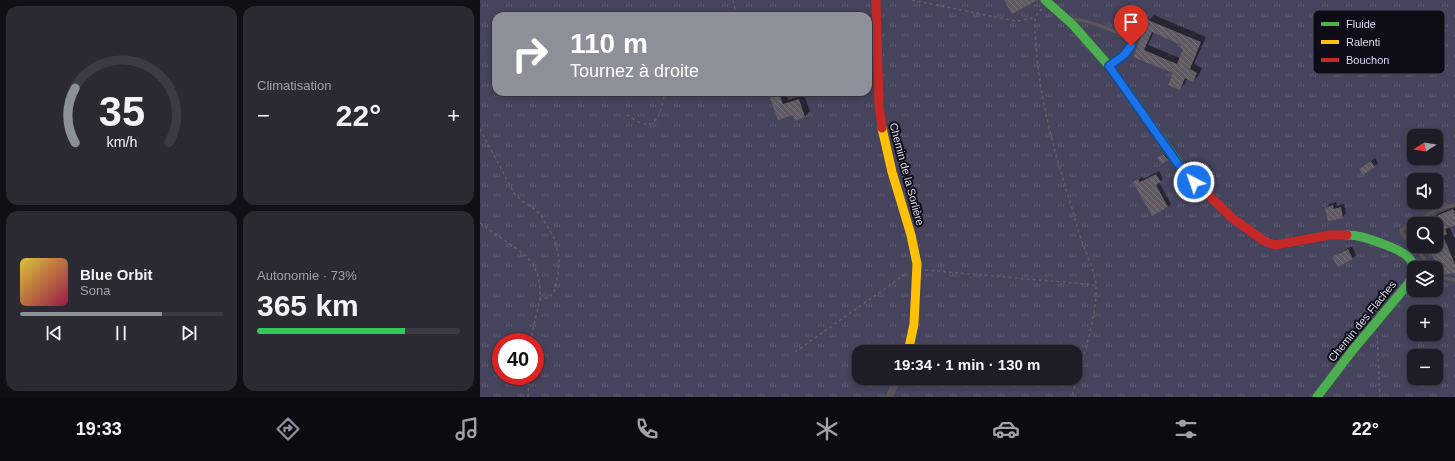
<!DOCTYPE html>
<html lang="fr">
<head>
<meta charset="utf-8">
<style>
  :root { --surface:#1e1c26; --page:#2b2932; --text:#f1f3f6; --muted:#a1a1a7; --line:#3c3a43; --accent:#8c9099 }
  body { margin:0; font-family:Helvetica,sans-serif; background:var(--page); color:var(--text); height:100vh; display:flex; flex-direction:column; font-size:15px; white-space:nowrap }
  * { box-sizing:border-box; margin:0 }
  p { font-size:13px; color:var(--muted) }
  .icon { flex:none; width:22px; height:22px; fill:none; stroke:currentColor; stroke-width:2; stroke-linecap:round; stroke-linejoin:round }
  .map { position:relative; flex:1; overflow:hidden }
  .drawer { display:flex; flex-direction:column; gap:6px; padding:6px; background:#100f15; width:480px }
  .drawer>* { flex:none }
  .banner { position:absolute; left:12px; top:12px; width:380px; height:84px; border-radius:12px; box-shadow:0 2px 6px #0003,0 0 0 1px var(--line); background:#8c9099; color:#fff; overflow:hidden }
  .needle { width:26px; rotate:258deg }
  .buttons { position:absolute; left:927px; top:129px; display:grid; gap:8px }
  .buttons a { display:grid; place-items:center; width:36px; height:36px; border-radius:8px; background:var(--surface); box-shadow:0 2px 6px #0003,0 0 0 1px var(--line); font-size:20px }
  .speed { position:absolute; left:12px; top:333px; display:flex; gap:8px; font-size:20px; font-weight:700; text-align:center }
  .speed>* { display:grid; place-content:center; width:52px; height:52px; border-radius:50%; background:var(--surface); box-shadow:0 2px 6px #0003,0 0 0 1px var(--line); line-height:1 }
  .speed .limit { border:6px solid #d22; background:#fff; color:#111 }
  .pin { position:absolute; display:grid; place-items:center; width:34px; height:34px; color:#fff; margin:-41px -17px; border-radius:50% 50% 50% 0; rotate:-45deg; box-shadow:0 0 4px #0007 }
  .pin .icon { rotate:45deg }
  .me { position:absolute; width:44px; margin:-22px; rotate:319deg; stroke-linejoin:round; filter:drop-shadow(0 0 3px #0008) }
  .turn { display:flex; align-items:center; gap:14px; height:84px; padding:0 12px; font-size:18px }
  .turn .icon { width:52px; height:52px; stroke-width:2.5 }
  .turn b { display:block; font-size:28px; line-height:34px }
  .big { font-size:30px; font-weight:700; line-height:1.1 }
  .drawer .widget { flex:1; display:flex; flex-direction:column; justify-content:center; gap:6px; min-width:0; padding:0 14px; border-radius:12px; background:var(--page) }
  .drawer .dial { align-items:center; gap:0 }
  .dial svg { height:104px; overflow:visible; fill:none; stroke:var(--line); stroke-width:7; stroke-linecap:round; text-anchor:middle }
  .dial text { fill:var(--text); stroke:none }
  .song { display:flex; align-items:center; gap:12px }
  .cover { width:48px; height:48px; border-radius:6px; background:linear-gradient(135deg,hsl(50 70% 55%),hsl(340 70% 35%)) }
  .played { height:4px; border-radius:2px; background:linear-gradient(90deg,var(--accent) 70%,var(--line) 70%) }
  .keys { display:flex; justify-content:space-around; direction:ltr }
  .heat { display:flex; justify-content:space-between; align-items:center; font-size:22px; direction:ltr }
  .charge { height:6px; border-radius:3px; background:linear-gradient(90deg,#34c759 73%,var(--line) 0) }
  .drawer .tiles { flex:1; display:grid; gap:6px; grid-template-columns:repeat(2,1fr) }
  .trip { position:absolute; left:372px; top:345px; width:230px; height:40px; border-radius:12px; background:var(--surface); box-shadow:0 2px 6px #0003,0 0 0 1px var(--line); font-weight:700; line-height:40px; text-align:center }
  .tab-bar { display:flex; height:64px; justify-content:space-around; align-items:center; background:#0c0b0f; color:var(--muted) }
  .tab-bar .icon { width:28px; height:28px }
  .tab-bar .current { color:var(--accent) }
  .tab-bar b { font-size:18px; color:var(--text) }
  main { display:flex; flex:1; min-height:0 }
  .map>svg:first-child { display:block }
  .grass { fill:url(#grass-tufts); fill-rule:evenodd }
  .shadow { fill:#0007; fill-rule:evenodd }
  .building { fill:url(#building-back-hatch); fill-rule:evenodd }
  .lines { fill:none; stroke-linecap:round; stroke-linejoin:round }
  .lane-casing { stroke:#464450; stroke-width:4.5 }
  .street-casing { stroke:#464450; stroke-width:8 }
  .fast-casing { stroke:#464450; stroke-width:10 }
  .slow-casing { stroke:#464450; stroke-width:10 }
  .jam-casing { stroke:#464450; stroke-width:10 }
  .path { stroke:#636064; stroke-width:1.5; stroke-dasharray:3 3; stroke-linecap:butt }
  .lane { stroke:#5b565a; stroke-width:3.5 }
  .street { stroke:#5b565a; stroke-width:7 }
  .fast { stroke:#4caf50; stroke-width:9 }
  .slow { stroke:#ffc107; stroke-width:9 }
  .jam { stroke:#c62828; stroke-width:9 }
  .route-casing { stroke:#114b97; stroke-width:10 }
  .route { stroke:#1a73e8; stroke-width:7 }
  .labels { text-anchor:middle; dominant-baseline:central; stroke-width:4; stroke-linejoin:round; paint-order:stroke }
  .street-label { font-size:11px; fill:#dddcee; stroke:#0d0c17 }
  .key { fill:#0d0c17; stroke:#4b4a58; stroke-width:1 }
  .key-label { font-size:11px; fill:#dddcee }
</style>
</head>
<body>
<main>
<section class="drawer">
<div class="tiles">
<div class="widget dial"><svg viewBox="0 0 100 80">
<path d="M14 69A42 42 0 1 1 86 69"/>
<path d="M14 69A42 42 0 0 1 14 27" stroke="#8c9099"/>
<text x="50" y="56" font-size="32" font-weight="700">35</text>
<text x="50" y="72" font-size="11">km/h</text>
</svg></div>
<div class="widget"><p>Climatisation</p>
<div class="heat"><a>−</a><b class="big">22°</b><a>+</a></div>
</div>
<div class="widget">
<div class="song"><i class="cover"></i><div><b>Blue Orbit</b><p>Sona</p></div></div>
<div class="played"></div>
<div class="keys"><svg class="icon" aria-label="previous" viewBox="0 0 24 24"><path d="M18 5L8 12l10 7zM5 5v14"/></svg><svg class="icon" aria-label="pause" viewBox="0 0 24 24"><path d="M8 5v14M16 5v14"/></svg><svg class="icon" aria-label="next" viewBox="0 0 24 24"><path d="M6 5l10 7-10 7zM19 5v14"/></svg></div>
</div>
<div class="widget"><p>Autonomie · 73%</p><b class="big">365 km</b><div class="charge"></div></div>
</div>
</section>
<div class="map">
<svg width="975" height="397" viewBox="0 0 975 397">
  <defs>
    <pattern id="grass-tufts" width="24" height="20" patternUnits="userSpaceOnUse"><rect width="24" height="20" fill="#46445c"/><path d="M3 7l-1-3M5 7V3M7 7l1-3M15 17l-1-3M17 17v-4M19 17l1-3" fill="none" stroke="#605e74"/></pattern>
    <pattern id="building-back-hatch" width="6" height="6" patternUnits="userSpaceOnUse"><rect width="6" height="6" fill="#615a63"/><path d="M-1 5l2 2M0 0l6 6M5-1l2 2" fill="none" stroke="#77717a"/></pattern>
  </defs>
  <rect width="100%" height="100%" fill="#282633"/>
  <!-- grass -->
  <path class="grass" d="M0,0h975v397h-975zM16,16h372v76h-372zM934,136h22v22h-22zM934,180h22v22h-22zM934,224h22v22h-22zM934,268h22v22h-22zM934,312h22v22h-22zM21,342h34v34h-34zM379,352h216v26h-216zM934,356h22v22h-22z"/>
  <!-- shadow -->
  <path class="shadow" d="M674,15l52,22 -12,27 8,4 -4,8 -5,5 -6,-3 -2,6 -5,5 -6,-16 -40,-17 15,-36zM674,32l29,12 1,5 -4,9 -32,-13z
    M293,92h13l2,8 16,-5 6,16 -5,5 -11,-2 -24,-19z
    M685,154l3,4 -6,5 -3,-4z
    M895,158l3,5 -3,3h-11z
    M679,171l4,8 -4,3 12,22 -3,3 -16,8 -18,-32 8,-6 1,2z
    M856,202l1,4 7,-2 2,9 -3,4 -14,3 -3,-12 3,-4z
    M975,206v18l-6,2 6,13v33l-11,2 -4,-2 -11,-26h7v-22h-19z
    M934,226v7l-2,1 -2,-5z
    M872,246l4,9 -3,3 -15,8 -4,-8 3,-4z"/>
  <!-- building -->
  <path class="building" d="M524,0h34l-26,14z
    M668,20l53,22 -11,27 7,4 -4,9 -8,-4 -5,12 -12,-5 5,-12 -40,-16zM672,32l29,13 -1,3 3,1 -6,15 -33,-14z
    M297,92h2l4,12 16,-5 6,18 -10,4 -2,-6 -15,5 -9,-25z
    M683,154l5,6 -6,4 -5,-6z
    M891,161l4,6 -12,8 -4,-6z
    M676,174l5,8 -5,3 12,22 -16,9 -19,-34 5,-3 2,3z
    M853,205l1,4 7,-2 2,11 -15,3 -3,-13z
    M973,209l2,4v12l-10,4 2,5 -4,2 12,28v9l-13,2 -14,-29h8v-22h-18z
    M868,249l5,10 -15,8 -6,-10z"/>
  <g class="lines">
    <!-- lane casing -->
    <g class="lane-casing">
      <path id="lane" d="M588,20c8,-5 52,13 61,18 7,13 -12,21 -20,28
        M388,52l9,-2
        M934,246l-11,-11 -2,-5 35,-20 19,-5
        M934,246l9,11 5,11
        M956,277l19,3"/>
    </g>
    <!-- street casing -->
    <g class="street-casing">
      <path id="street" d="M409,397l9,-19"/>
    </g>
    <!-- fast casing -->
    <g class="fast-casing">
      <path id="fast" d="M565,0l28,25 37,42 77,108 7,6
        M837,397l35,-46 56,-67c15,-24 -5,-33 -25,-40 -12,-5 -23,-9 -36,-9"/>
    </g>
    <!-- slow casing -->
    <g class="slow-casing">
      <path id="slow" d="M402,128l10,44 19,63 6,29 -3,60 -6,28"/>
    </g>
    <!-- jam casing -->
    <g class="jam-casing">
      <path id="jam" d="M396,0l3,105 3,23
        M714,181l37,36 33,24 11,4 55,-10h17"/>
    </g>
    <!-- path -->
    <path class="path" d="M253,0l4,16
      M432,0l98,20 8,1 17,-4
      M562,9c-5,4 -7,7 -7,14 1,67 19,128 39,192 3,11 6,22 10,32 5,13 12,27 12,41 1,32 -16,77 -24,109
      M147,115c4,2 9,6 14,8 19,7 21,-19 24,-31
      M0,129l34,64 8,8 11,7 8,7 13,23 5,19 -1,19 -4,16 -6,6 -8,1
      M0,223l44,31 9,10 5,12 2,11v12l-10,43
      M445,270l171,15
      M897,335l3,62
      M315,352l112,-79
      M48,397l1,-21"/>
    <!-- lane -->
    <use href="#lane" class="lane"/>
    <!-- street -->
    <use href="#street" class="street"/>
    <!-- fast -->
    <use href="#fast" class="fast"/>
    <!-- slow -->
    <use href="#slow" class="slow"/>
    <!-- jam -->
    <use href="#jam" class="jam"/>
  </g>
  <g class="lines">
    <!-- route casing -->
    <g class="route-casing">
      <path id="route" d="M651,46l-7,9 -15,11 69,98 16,18"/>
    </g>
    <!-- route -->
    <use href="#route" class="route"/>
  </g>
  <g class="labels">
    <!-- street labels -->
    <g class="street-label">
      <text transform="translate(427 174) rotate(75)">Chemin de la Sorlière</text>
      <text transform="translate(882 321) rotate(-51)">Chemin des Flaches</text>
    </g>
  </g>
  <!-- legend -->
  <rect x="833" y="10" width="132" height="64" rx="6" class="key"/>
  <rect x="841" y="22" width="18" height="4" fill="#4caf50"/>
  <rect x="841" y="40" width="18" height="4" fill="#ffc107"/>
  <rect x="841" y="58" width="18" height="4" fill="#c62828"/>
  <g class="key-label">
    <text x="866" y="28">Fluide</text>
    <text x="866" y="46">Ralenti</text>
    <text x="866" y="64">Bouchon</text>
  </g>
</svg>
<div class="buttons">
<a><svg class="needle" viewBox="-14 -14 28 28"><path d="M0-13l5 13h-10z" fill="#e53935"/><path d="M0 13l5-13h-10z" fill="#a1a1a7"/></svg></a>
<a><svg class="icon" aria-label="sound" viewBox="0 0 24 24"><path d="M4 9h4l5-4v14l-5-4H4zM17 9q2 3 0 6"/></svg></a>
<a><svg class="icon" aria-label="search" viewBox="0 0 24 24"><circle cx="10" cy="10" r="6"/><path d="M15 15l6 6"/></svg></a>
<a><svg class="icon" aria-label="layers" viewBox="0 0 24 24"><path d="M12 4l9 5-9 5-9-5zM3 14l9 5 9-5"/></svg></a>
<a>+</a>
<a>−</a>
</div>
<div class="speed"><div class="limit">40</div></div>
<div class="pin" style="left:651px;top:46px;background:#d93025"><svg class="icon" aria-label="arrive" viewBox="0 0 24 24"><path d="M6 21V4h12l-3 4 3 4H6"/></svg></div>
<svg class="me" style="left:714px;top:182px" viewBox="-20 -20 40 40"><circle r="17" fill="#1a73e8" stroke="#fff" stroke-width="3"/><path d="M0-11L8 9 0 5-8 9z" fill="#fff"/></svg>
<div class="trip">19:34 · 1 min · 130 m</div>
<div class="banner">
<div class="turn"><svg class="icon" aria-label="right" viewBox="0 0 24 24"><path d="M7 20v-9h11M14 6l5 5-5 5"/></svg><div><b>110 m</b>Tournez à droite</div></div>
</div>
</div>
</main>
<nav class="tab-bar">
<b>19:33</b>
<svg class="icon current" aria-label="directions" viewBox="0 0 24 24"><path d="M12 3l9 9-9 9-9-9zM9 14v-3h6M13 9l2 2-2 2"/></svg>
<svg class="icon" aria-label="music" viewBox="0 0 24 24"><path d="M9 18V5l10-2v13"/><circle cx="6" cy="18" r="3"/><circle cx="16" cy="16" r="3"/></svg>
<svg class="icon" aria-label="phone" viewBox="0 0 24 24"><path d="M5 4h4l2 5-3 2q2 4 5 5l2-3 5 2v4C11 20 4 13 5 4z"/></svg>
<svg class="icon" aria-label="climate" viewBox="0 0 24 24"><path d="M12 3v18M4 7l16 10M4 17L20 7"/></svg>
<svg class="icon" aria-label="car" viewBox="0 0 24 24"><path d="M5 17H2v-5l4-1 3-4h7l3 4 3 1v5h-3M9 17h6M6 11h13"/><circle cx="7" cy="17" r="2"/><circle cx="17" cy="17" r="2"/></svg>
<svg class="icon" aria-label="filters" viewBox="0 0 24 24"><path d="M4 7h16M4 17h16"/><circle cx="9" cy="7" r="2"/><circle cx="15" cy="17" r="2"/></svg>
<b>22°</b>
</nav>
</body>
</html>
